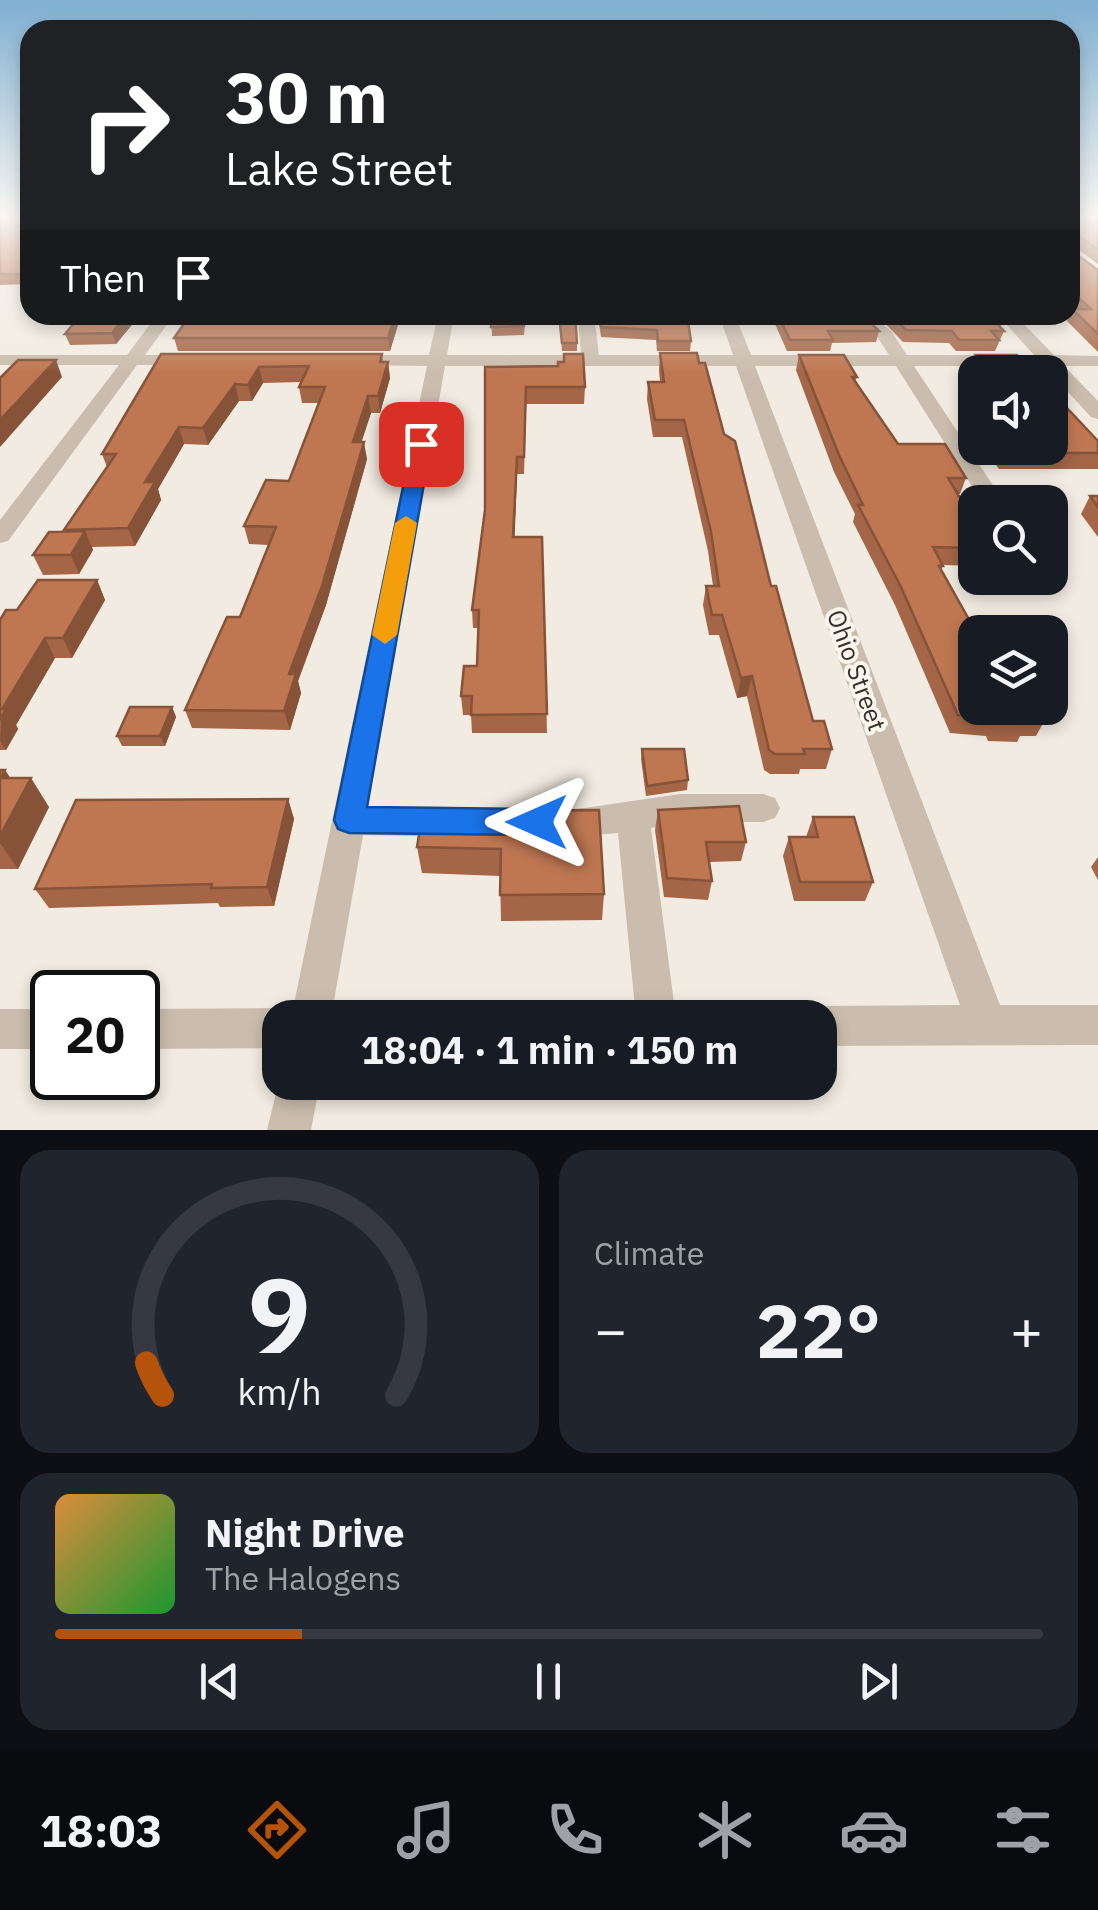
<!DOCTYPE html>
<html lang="en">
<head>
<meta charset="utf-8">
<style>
  :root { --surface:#171b24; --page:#20242c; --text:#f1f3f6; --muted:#9ea1a6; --line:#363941; --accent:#b45309 }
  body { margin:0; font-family:"IBM Plex Sans",sans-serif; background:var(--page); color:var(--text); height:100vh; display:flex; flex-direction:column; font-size:38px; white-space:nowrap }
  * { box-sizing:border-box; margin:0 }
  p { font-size:32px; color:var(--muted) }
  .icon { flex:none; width:55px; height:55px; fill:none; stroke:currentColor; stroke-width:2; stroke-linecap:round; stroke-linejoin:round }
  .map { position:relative; height:1130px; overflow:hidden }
  .side { display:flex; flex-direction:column; gap:20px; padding:20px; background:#0d0f14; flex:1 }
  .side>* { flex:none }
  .top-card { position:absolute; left:20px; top:20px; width:1060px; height:305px; border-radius:30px; box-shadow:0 5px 15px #0003; background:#202124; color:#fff; overflow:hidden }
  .buttons { position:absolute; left:958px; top:355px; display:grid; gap:20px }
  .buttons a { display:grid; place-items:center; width:110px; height:110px; border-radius:20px; background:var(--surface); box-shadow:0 5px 15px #0003; font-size:50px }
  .speed { position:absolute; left:30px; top:970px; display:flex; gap:20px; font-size:50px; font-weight:700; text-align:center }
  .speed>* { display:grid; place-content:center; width:130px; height:130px; border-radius:50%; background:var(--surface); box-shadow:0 5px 15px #0003; line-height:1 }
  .speed .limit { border:5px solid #111; border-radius:15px; background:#fff; color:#111 }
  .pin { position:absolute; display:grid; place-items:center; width:85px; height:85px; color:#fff; margin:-42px; border-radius:20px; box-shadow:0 5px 15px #0006 }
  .me { position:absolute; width:110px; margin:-55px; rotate:270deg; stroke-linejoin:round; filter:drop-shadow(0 0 8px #0008) }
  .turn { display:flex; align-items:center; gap:35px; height:210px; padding:0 40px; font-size:45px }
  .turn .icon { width:130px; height:130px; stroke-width:2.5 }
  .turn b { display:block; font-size:70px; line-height:85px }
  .then { display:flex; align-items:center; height:95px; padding:0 40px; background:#0003; gap:20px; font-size:38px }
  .big { font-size:75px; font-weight:800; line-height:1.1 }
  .side .card { flex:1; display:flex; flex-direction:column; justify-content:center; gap:15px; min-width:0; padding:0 35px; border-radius:30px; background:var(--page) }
  .side .dial { align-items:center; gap:0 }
  .dial svg { height:260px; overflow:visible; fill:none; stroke:var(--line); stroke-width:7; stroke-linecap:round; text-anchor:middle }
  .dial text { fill:var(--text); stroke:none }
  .song { display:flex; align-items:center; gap:30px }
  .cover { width:120px; height:120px; border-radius:15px; background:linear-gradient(135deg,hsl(30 70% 55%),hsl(130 70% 35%)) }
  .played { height:10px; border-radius:5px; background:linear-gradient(90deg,var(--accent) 25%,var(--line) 25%) }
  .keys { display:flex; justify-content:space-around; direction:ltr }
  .heat { display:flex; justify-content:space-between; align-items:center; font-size:55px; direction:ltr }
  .side .tiles { flex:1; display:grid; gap:20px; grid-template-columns:1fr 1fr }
  .card:last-child { grid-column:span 2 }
  .trip { position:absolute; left:262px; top:1000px; width:575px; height:100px; border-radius:30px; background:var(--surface); box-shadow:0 5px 15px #0003; font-weight:800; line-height:100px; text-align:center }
  .dock { display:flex; height:160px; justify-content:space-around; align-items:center; background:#090b0e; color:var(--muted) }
  .dock .icon { width:70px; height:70px }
  .dock .active { color:var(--accent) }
  .dock b { font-size:45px; color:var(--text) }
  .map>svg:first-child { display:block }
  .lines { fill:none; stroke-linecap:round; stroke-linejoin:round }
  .minor { fill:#cabdad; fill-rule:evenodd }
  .wall { fill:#a46647 }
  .shaded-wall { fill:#865339 }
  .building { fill:#bf7752; stroke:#865339; stroke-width:2.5 }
  .route { fill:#1a73e8; stroke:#114b97; stroke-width:2.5 }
  .slow { fill:#f59e0b }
  .labels { text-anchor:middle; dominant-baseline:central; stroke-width:8; stroke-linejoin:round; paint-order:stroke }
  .street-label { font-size:25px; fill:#38312b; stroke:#faf5ed }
</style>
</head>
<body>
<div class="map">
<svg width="1098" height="1130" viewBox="0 0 1098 1130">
  <rect width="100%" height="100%" fill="#f2ebe1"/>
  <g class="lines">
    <!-- minor -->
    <path class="minor" d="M157,315h17l-29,40h45l9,5 -9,5h-53l-129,176 -8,2v-23l119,-155h-119v-10h127z
      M438,315h16l-7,40h134l-3,-40h16l5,40h134l-14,-40h16l16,40h138l-11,-17 -24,-23h18l19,16 16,24h127l-36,-40h17l39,40 44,1v10h-34l34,35v18l-7,-2 -47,-51h-130l90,136h-22l-86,-136h-141l245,639h98v40l-278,1v-28h-17l3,-6 14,-6 140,-1 -224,-639h-291l-77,440 86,1 12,5 5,10 -5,10 -12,5 -91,-2 -32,183h-51v30l-142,1v-40l142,-1 12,5 135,-647 -77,-1 -9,-5 9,-5h79z
      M680,794h83l12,4 5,10 -5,10 -12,4h-83l-29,6 25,190h-40l-18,-185 -49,4 -12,-5 -5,-10 5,-10z
      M0,1009h52v40h-52z
      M280,1077v5h40l-9,48h-44z"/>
  </g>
  <!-- wall -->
  <path class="wall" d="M30,215v69l-30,1v-63z
    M1070,215h28v49l-26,-19v6l26,19v82l-31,-31 6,-12 -3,-3z
    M33,315h107l-24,29 -46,1 -5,-11 13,-15 -44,-1z
    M401,315l-11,36h-212l-4,-13z
    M491,315h35l-2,20 -32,1z
    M559,315l18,28v8h-15z
    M598,315h89l4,26 -1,10h-33l-1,-11 -55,-3z
    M771,315h92l16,16 -3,11 -44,1 -2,8h-43z
    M877,315h112l15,16 -9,20h-39l-7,-8 -46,-1z
    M660,353l64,81 89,287 19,28 -6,20h-26l-1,5h-29l-6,-4 -17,-74 -10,2 -18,-63h-10l-6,-30 3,-19h7l-5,-35 -26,-114h-29l-6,-38 1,-17h12l-1,-12z
    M161,354h221l1,8h5l2,16 -10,35h-9l-10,29 6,17 -41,146 -28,76 3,12 -11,37 -98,-2 -7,-18 55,-93 29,-72 -20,-1 -5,-18 45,-45 30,-78h-17l-3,-16 2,-5 -38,1 -11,18h-13l-31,44 -24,-1 -26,45 3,11 -26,46 -43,1 1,3 -14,24 -36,1 -10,-20 32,-23 -1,-2 43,-63 -5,-13z
    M564,354l21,33 -1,17h-58l-2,70h-7l-3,63h28l5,196h-75l-1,-18h-8l-2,-19 16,-30 2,-38h-6l-1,-18 13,-100v-143l73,-1 6,-4z
    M799,355l58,22 -2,5 43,62 68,34 -6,16h-2l17,29v43l-32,-1 -2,6 34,137 71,10 -10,18h-16l-3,6 -29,-1 -2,-5 -36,-3 -55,-128 -42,-83 2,-8 -21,-42 -38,-102z
    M976,355l58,17h-59v3l-4,-5z
    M975,409v27l-8,-11 6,-15z
    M1098,441v28h-99l-16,-21h67z
    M1090,496h8v41l-17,-23z
    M97,580l8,20 -33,58h-17l-39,67 2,4 -12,21h-6v-130l17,-10z
    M172,707l4,10 -11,29h-43l-5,-10z
    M642,749l46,31 -1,10 -41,6 -5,-37z
    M0,770h5l5,8 39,29 -31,62h-18z
    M288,799l6,20 -20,87 -54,1 -2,-4 -169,5 -14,-19z
    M658,810l88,32 -5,19 -32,1 3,19 -4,19 -44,-3 -9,-67z
    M423,811l181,83 -2,26 -101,1 -1,-45 -78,-3 -5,-26z
    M813,817l60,65 -8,19h-71l-11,-45 6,-19h17z
    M1098,857v23l-7,-13z"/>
  <!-- shaded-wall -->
  <path class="shaded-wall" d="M127,315h13l-24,29 -4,-11z
    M395,315h6l-11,36 -2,-13z
    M56,360l6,17 -62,70v-27z
    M388,362l2,16 -10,35 -2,-17z
    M259,367l4,16 -11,18 -4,-16z
    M235,384l4,17 -31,44 -5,-17z
    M368,396l3,17 -15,46 -3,-17z
    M179,427l5,17 -26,45 3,11 -26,46 -7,-18 17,-46z
    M364,442l3,17 -41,146 -28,76 3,12 -11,37 -6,-19 5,-37z
    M517,457v17l-3,80 -1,-17z
    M85,531l8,19 -14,24 -8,-19z
    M97,580l8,20 -33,58 -9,-20z
    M45,638l10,20 -39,67 2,4 -12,21 -6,-9 2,-32z
    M752,676l-5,20 -10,2 4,-20z
    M172,707l4,10 -11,29 -5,-10z
    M5,770l17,26 9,-18 18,29 -31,62 -18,-26 1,-65z
    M288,799l6,20 -20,87 -7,-19z"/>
  <!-- building -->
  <path class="building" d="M13,215h17v59h-30v-52z
    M1070,215h28v35l-22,-16 -5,1 1,16 26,19v64l-26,-25h19l-21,-19z
    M81,315h46l-15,18 -47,1z
    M190,315h205l-7,23h-214z
    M491,315h34l-1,11 -33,1z
    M559,315h16l2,28h-15z
    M599,315h88l4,26h-33l-1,-11 -56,-3z
    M778,315h85l16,16h-51l5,9h-43z
    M891,315h98l15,16h-13l8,9h-40l-7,-9 -46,-1z
    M660,353h37l2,10h6l19,71 11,7 36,145h5l37,135h11l8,28h-29l2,5h-30l-6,-4 -17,-74 -11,2 -19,-63h-10l-6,-29h13l-8,-54 -27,-112h-29l-7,-38h16z
    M161,354h221l-2,8h8l-10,34h-10l-15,46h11l-42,144 -33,88h7l-12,37 -99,-1 42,-93h13l36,-90 -32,-1 22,-46 23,1 36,-94h-26l10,-21 -50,1 -11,18 -13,-1 -32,44 -24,-1 -34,55h10l-27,46 -64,2 52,-76h-14z
    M564,354h19l2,33h-59l-2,70h-7l-4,80h29l5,177 -76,1 1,-19h-11l3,-30h13l2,-56h-7l13,-100v-143l73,-1v-4h6z
    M799,355h45l13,22h-5l46,67h47l21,34h-18l27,45v25l-42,-1 10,19h-4l37,66h-1v76h65l6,10h-23l4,6 -30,-1 -3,-5 -36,-3 -57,-128 -43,-82h5l-24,-50z
    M976,355h41l17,17h-43z
    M18,360h38l-56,60v-42z
    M1050,390l48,51v12h-93l-4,-5h49z
    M1090,496h8v11z
    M85,531l-14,24h-38l16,-23z
    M38,580h59l-34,58h-18l-43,71h4l-6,10v-99l6,-10h11z
    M130,707h42l-12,29h-43z
    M642,749h42l4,31 -41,6z
    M0,770h5l-4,8h30l-31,58z
    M288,799l-21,88 -56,1 1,-4 -177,5 41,-89z
    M739,806l7,36h-40l6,39 -45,-3 -9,-68z
    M599,810l5,84 -104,1 1,-46 -84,-2 6,-36z
    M813,817h41l19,65h-73l-11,-45h29z"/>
  <!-- sky -->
  <linearGradient id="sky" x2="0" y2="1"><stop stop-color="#7fafd1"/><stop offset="0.58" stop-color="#f9f6f2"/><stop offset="1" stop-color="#f9f6f2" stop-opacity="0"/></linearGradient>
  <rect width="1098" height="373" fill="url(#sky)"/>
  <!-- route -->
  <path class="route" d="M421,438l10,6 -64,363 170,2 11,4 4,9 -4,9 -11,4 -188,-2 -11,-4 -4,-9 78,-376z"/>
  <!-- slow -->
  <path class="slow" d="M406,516l11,7 -20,112 -12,9 -13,-9 23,-112z"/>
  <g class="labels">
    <!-- street labels -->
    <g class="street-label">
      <text transform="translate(857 670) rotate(70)">Ohio Street</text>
    </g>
  </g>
</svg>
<div class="buttons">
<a><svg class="icon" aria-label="sound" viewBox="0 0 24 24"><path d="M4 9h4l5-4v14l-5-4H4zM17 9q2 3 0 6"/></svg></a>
<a><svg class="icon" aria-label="search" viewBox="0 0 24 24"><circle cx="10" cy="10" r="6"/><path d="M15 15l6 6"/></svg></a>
<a><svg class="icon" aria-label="layers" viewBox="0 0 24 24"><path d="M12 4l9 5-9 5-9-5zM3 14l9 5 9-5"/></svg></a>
</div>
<div class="speed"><div class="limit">20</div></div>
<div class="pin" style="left:421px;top:444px;background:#d93025"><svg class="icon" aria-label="arrive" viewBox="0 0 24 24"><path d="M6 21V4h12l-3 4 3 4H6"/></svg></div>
<svg class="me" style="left:537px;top:822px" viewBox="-20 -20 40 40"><path d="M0-17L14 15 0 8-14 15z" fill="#1a73e8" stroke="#fff" stroke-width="4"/></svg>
<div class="trip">18:04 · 1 min · 150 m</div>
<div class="top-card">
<div class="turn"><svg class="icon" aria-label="right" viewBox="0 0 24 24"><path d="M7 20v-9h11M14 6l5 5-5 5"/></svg><div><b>30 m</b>Lake Street</div></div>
<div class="then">Then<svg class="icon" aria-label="arrive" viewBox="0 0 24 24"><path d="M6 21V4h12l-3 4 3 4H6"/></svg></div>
</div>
</div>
<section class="side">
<div class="tiles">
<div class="card dial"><svg viewBox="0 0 100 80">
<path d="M14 69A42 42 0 1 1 86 69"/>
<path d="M14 69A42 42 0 0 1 9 59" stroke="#b45309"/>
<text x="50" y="56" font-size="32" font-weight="700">9</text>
<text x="50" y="72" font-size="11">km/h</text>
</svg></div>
<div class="card"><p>Climate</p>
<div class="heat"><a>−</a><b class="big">22°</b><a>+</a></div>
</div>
<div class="card">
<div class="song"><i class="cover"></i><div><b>Night Drive</b><p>The Halogens</p></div></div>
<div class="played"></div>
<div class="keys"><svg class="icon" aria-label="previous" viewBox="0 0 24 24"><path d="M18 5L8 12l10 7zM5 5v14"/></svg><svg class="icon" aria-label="pause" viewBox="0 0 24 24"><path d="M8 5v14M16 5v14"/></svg><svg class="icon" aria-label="next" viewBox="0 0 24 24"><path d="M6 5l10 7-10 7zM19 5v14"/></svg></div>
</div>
</div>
</section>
<nav class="dock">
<b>18:03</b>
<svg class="icon active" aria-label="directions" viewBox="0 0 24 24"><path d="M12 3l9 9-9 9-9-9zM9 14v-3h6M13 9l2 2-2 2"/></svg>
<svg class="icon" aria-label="music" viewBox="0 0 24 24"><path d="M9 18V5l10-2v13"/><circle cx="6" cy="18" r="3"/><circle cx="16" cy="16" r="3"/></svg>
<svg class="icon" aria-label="phone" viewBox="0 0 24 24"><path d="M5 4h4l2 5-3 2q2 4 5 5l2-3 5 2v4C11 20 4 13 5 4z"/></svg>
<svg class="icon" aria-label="climate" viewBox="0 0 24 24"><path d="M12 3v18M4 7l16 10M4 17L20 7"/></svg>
<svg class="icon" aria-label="car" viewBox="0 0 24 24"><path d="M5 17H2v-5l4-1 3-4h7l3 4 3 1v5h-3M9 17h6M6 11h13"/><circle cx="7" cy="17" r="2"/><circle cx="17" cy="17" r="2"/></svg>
<svg class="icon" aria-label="filters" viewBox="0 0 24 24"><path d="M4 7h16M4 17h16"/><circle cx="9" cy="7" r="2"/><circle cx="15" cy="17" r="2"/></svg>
</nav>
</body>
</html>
